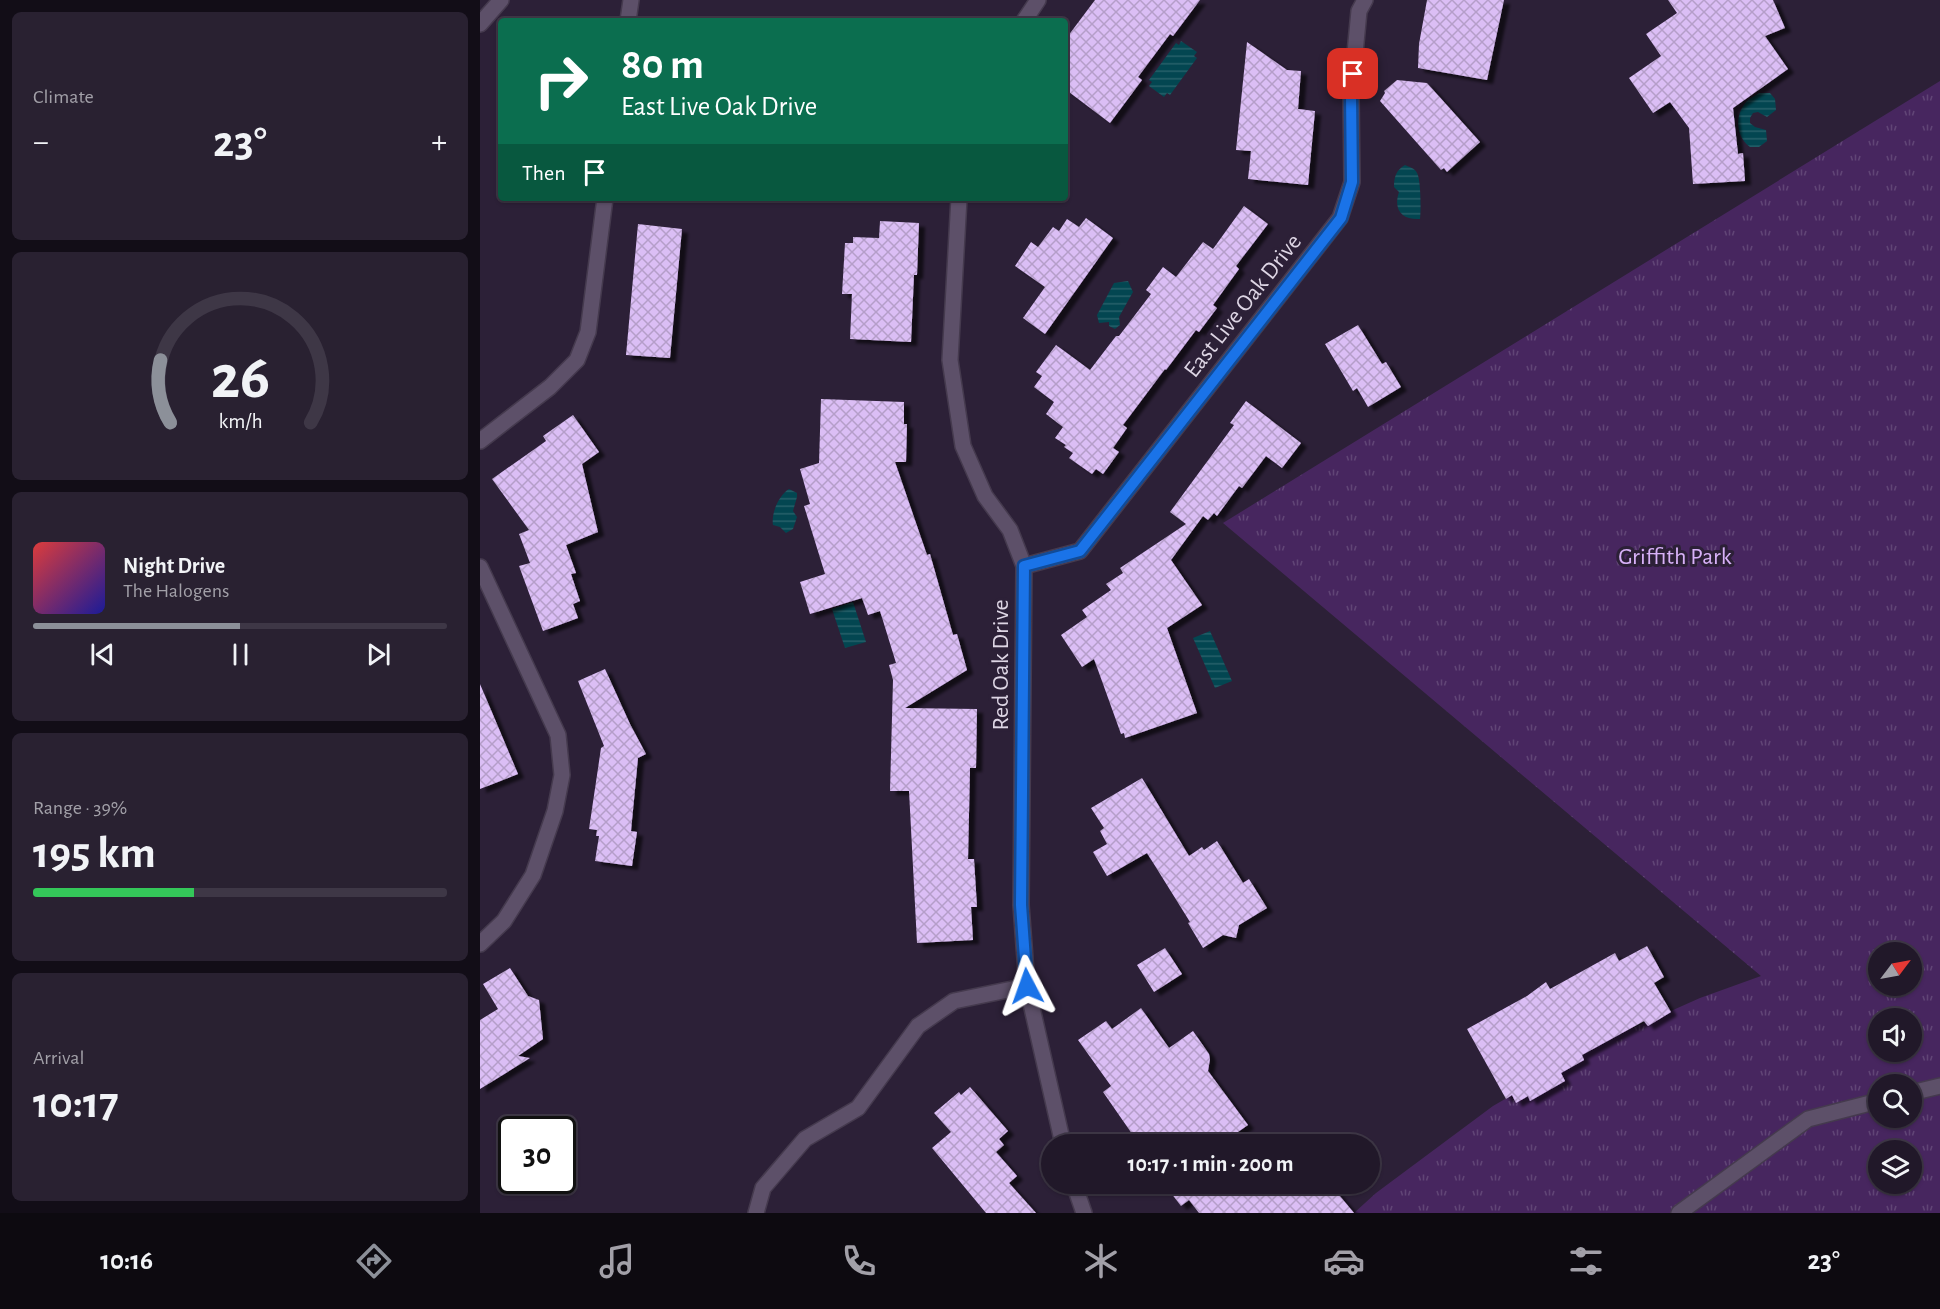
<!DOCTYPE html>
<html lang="en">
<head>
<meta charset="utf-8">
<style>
  :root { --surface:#211829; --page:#292131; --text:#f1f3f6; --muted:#a2a0a8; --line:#3e3746; --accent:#8c9099 }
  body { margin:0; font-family:"Alegreya Sans",sans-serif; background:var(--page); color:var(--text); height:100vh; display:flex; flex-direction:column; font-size:22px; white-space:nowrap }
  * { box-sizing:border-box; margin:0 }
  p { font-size:20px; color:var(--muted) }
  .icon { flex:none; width:33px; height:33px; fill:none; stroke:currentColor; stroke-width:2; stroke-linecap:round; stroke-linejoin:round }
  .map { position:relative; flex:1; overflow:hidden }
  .side { display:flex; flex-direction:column; gap:12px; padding:12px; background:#120d17; width:480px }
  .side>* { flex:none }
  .hud { position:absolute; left:18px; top:18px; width:570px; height:183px; border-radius:6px; box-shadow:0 2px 4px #0004,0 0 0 2px var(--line); background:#0b6e4f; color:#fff; overflow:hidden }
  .needle { width:39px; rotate:58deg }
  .buttons { position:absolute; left:1388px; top:942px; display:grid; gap:12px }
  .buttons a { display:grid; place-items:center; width:54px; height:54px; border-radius:50%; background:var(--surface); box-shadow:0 2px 4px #0004,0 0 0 2px var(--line); font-size:30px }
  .speed { position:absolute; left:18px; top:1116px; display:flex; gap:12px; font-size:30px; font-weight:700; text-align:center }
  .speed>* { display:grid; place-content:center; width:78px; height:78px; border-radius:50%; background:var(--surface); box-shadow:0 2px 4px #0004,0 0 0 2px var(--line); line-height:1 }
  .speed .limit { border:3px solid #111; border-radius:9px; background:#fff; color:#111 }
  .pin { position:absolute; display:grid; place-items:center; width:51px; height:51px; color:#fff; margin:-26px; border-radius:12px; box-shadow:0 3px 9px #0006 }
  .me { position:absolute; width:66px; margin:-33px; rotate:356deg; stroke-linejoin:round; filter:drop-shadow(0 0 4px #0008) }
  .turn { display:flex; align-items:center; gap:21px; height:126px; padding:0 24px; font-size:27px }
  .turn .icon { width:78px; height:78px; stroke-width:2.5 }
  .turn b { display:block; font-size:42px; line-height:51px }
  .then { display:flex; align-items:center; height:57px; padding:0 24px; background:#0003; gap:12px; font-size:22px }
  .big { font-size:45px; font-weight:700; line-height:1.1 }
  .side .widget { flex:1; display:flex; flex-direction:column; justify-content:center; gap:9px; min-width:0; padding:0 21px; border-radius:9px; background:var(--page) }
  .side .dial { align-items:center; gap:0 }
  .dial svg { height:156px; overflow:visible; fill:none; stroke:var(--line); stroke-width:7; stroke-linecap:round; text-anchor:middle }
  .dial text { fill:var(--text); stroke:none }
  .song { display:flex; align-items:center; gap:18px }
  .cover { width:72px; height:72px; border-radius:9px; background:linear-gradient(135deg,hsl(0 70% 55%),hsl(240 70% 35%)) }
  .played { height:6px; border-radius:3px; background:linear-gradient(90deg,var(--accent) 50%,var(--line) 50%) }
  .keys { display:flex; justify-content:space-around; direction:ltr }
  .heat { display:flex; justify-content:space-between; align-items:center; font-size:33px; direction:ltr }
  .charge { height:9px; border-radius:4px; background:linear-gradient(90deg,#34c759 39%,var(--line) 0) }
  .trip { position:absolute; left:561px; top:1134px; width:339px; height:60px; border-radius:30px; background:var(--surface); box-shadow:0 2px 4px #0004,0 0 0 2px var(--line); font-weight:700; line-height:60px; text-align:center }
  .tab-bar { display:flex; height:96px; justify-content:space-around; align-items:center; background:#0d0a10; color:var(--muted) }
  .tab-bar .icon { width:42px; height:42px }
  .tab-bar .on { color:var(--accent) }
  .tab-bar b { font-size:27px; color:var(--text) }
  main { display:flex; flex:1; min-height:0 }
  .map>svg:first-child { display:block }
  .park { fill:url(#park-tufts); fill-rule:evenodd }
  .water { fill:url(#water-rules) }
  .building { fill:url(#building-cross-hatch); filter:url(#shadow) }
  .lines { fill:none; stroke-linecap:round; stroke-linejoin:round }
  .street-casing { stroke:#453a4e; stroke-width:18 }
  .street { stroke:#5d5069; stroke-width:15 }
  .route-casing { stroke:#114b97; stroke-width:15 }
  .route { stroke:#1a73e8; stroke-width:10 }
  .labels { text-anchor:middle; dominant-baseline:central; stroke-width:6; stroke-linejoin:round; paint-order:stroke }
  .street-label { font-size:24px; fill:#ddd5e4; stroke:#2c2037 }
  .park-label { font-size:24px; fill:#d8b1f9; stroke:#2c2037 }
</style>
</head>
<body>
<main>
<section class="side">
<div class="widget"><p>Climate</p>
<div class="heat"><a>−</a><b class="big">23°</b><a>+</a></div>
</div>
<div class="widget dial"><svg viewBox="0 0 100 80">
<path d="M14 69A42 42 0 1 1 86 69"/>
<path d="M14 69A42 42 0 0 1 9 37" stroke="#8c9099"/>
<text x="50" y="56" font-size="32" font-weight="700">26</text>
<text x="50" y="72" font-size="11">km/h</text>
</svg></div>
<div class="widget">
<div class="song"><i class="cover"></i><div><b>Night Drive</b><p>The Halogens</p></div></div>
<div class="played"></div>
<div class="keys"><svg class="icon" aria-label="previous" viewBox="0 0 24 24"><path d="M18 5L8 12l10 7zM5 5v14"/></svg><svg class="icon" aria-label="pause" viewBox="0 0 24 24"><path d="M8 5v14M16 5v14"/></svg><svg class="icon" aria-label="next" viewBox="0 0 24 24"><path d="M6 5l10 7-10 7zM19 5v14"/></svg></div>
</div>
<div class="widget"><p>Range · 39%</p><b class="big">195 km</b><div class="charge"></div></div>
<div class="widget"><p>Arrival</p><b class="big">10:17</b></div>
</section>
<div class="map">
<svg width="1460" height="1213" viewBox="0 0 1460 1213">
  <defs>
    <pattern id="park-tufts" width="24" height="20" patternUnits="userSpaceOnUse" patternTransform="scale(1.5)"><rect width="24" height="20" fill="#47265f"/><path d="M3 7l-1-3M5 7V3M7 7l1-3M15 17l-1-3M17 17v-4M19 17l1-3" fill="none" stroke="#614576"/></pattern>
    <pattern id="water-rules" width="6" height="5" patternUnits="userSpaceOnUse" patternTransform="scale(1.5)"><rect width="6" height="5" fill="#034651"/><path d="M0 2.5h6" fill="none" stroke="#27606a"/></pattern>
    <pattern id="building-cross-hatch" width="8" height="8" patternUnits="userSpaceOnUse" patternTransform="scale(1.5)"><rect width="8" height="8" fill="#dbbef5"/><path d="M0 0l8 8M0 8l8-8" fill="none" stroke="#b59ec9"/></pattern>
    <filter id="shadow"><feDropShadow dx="6" dy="4" stdDeviation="1.5" flood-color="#0009"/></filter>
  </defs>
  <rect width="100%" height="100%" fill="#2c2037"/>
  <!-- park -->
  <path class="park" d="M1460,81v1132h-586l22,-20 117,-87 124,-71 83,-37 61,-22 -538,-453zM1398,952h33v34h-33zM1398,1018h33v34h-33zM1398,1084h33v34h-33zM1398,1150h33v34h-33z"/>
  <!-- water -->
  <path class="water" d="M701,41l16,11 -3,4 3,2 -27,37 -3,-2 -3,4 -15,-11 3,-4 -3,-2 27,-37 3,2z
    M1279,93h11l5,6 1,11 -9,7 -9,-5 -5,1 -3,5v5l5,4 11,3 1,11 -8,6h-9c-14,-10 -16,-31 -4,-45 3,-3 9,-6 13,-9z
    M925,165c4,2 10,3 12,8 4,6 4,39 3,46 -18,1 -27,-9 -21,-27l-5,-5c0,-10 2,-17 11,-22z
    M648,281l5,11 -14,25 1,8 -5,4 -6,-3v-4l-10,1 -2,-8 17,-32z
    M309,489l8,4v4l-4,14 4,6 -4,12 -7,4 -6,-6 -7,-2c-2,-12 6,-30 16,-36z
    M373,602l13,40 -21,6 -13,-39z
    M730,631l22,50 -17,7 -22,-50z"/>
  <!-- building -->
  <path class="building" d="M615,0h105l-27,36 -3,-2 -32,43 4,3 -32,43 -45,-34v-49z
    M947,0h77l-17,80 -69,-12 1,-24z
    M1188,0h105l12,28 -20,8 23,33 -55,39 5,46 5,-1 2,28 -52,3 -4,-56 -19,-26 -17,11 -24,-35 32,-22 -15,-22 31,-21z
    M767,42l40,28 14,1 -3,38 17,2 -7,74 -60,-6 3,-28 -15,-1z
    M917,80l30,3 53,59 -33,30 -3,-4 -3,2 -61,-69 5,-8 -1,-2z
    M764,206l24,18 -32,42 3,3 -26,36 4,3 -18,24 -3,-2 -30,40 -1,-1 -42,56 4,3 -14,20 6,4 -16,22 -7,-5 -4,5 -23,-16 4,-5 -9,-6 2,-2 -11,-7 8,-11 -17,-13 8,-12 -20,-15 8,-11 -6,-4 20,-27 34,25 26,-34h3l32,-42 -5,-4 17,-23 13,10 27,-35 10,7z
    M606,218l27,20 -68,96 -22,-16 22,-31 -30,-21 16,-24 7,5 15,-20 6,4 8,-12 12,8z
    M400,221l39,2 -2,52h-3l-3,67 -61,-3 2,-45h-10l3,-51h8v-6l26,1z
    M158,224l44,5 -12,129 -44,-3z
    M878,325l24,39 4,-2 15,25 -33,20 -11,-19 -4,3 -28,-47z
    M341,399l83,3v22h3l-1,38h-11l32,93 3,-1 23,81 4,-1 10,36 -62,38 72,1 -1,59h-6l-2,91h6l3,48h-6l2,33 -56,3 -8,-152h-19l3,-111 -4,-15 7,-2 -16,-52 -12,4 -6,-17 -52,16 -10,-32 25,-8 -21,-68 6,-2 -10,-35 19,-6z
    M766,401l55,42 -19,25 -16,-12 -24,32 -3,-2 -22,30 -3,-3 -6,7 -5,-4 -32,44 31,45 -35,23 30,85 -72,25 -1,-5 -3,1 -27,-75 -12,8 -21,-32 26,-18 -5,-7 29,-20 -5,-6 17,-11 -3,-5 66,-44 -16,-12 64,-87 -4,-2z
    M93,415l26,37 -17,12 16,68 -32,13 10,28 -5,1 9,27 -7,3 5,14 -35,13 -24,-65 11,-3 -11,-29 10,-4 -37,-51 54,-38 -3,-5z
    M125,669l25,55 16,30 -8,4 -7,73 6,1 -5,34 -37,-5 4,-25h-3l1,-6 -8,-1 12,-81 3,-2 -26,-65z
    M0,684l38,90 -38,15z
    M662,778l47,78 13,-9 2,3 13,-9 26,42 6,-4 18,29 -28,17 -3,13 -13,-3 -20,13 -15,-25 2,-1 -43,-69 -40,23 -14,-24 14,-8 -7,-13 4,-3 -13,-20z
    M1167,946l17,31 -10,6 17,29 -23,14 -4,-5 -62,34 2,5 -23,13 4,8 -35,20 -2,-5 -12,7 -4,-8 -6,4 -39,-70 60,-33 19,-14 4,7 65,-36 4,8z
    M685,948l17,26 -28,18 -17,-27z
    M30,968l18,28 11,4 4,39 -25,17 12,2 -50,31v-69l18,-11 -15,-25z
    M661,1008l28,40 24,-17 16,23 1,5 -2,12 40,54 -13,9 8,10h-108l-1,-1 3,-2 -34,-49 8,-6 -33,-46 28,-19 6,8z
    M490,1087l38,44 -9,8 5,6 -8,7 21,24 -8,7 27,30h-50l-54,-65 19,-16 -17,-19 25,-21 2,3z
    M684,1184h166l24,29h-155l-10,-13 -8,6z"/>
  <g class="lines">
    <!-- street casing -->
    <g class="street-casing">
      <path id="street" d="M148,21l3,-21
        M544,21l14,-21
        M0,24l21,-24
        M479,198l-9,162 13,86 22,50 25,34 14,36 -3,339 6,81 36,158
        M0,441l70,-54 27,-27 11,-28 17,-134
        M544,566l56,-15 260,-333 12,-36 -1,-87 8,-84 6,-11
        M0,567l78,168 4,40 -7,36 -22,64 -29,46 -24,23
        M1431,1093l29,-7
        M594,1184l10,29
        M276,1213l7,-25 42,-49 53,-31 60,-82 36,-25 73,-15
        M1199,1213l129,-94 70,-18"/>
    </g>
    <!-- street -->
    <use href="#street" class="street"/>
  </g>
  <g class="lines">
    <!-- route casing -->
    <g class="route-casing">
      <path id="route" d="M547,986l-6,-81 3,-339 56,-15 261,-333 11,-36 -1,-87 2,-21"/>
    </g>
    <!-- route -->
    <use href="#route" class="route"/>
  </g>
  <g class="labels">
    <!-- street labels -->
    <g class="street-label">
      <text transform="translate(763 306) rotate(-52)">East Live Oak Drive</text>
      <text transform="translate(521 665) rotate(-90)">Red Oak Drive</text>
    </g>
    <!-- park labels -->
    <g class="park-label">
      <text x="1195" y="557">Griffith Park</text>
    </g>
  </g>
</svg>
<div class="buttons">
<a><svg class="needle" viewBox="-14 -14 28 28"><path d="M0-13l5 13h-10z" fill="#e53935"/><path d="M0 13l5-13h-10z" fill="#a2a0a8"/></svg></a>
<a><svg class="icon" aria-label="sound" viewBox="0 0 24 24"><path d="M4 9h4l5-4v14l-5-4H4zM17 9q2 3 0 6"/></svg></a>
<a><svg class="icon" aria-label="search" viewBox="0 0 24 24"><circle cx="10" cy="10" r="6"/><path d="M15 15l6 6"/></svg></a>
<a><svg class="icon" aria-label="layers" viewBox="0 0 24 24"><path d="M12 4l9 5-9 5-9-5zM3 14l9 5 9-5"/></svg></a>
</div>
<div class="speed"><div class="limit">30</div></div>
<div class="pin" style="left:873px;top:74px;background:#d93025"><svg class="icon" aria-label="arrive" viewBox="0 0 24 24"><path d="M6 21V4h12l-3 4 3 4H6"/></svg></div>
<svg class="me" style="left:547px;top:986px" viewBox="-20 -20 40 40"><path d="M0-17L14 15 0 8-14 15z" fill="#1a73e8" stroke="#fff" stroke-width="4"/></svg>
<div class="trip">10:17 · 1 min · 200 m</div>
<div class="hud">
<div class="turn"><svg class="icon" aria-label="right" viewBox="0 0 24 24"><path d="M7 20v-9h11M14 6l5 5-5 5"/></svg><div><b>80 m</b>East Live Oak Drive</div></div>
<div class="then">Then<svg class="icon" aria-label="arrive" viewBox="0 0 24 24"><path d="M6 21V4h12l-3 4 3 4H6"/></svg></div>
</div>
</div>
</main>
<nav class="tab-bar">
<b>10:16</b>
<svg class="icon on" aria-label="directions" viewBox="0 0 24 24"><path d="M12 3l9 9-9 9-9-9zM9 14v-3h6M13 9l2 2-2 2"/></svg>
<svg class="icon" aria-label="music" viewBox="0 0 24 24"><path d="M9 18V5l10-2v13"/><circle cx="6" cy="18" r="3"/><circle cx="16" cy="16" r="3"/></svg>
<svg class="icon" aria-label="phone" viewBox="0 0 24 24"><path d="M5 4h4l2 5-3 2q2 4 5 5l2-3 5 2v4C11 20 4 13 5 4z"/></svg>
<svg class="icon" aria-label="climate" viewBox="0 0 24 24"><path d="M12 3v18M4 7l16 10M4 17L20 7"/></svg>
<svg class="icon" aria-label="car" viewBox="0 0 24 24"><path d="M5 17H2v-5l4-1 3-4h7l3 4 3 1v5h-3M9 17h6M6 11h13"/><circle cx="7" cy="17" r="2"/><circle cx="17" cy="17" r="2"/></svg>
<svg class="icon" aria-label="filters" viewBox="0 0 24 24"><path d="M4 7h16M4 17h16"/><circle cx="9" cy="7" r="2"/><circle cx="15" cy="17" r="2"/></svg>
<b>23°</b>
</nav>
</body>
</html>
